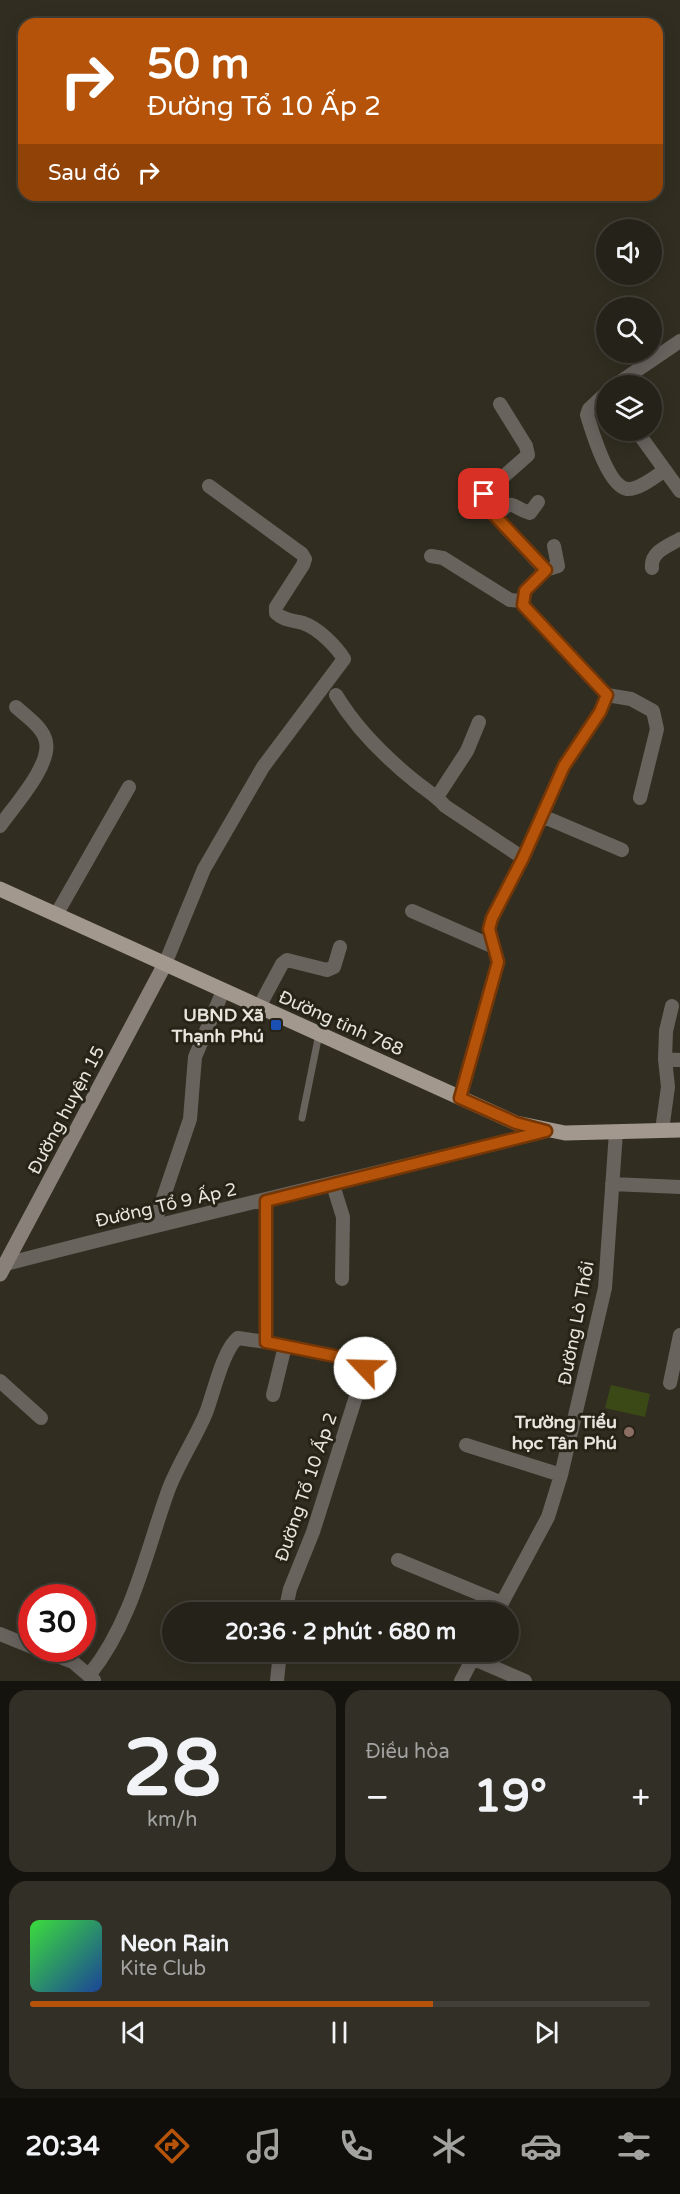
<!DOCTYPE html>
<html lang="vi">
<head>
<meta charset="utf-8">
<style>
  :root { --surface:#252219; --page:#312f26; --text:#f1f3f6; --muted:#a3a4a2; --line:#423f38; --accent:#b45309 }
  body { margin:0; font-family:"Varela Round",sans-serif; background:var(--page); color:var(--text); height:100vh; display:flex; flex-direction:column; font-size:22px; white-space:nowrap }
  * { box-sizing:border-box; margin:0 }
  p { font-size:20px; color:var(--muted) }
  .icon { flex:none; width:33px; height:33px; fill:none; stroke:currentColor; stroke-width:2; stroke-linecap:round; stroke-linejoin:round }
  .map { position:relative; height:1681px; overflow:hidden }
  .panel { display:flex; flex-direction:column; gap:9px; padding:9px; background:#14130e; flex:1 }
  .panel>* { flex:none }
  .guide { position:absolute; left:18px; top:18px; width:645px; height:183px; border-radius:18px; box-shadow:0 3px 15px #0003,0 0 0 2px var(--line); background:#b45309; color:#fff; overflow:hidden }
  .controls { position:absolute; left:596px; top:219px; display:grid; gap:12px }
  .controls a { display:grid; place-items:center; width:66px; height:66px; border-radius:50%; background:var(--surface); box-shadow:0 3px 15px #0003,0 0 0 2px var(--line); font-size:30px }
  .speed { position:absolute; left:18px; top:1584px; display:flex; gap:12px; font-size:30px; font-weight:700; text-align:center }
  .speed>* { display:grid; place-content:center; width:78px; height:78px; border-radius:50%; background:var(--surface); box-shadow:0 3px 15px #0003,0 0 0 2px var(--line); line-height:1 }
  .speed .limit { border:9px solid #d22; background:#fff; color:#111 }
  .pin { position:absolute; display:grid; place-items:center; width:51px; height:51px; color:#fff; margin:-26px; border-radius:12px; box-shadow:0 3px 9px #0006 }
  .me { position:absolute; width:66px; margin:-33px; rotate:294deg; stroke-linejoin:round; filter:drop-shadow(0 0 4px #0008) }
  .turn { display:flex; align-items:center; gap:21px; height:126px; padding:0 30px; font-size:27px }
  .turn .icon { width:78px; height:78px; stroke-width:2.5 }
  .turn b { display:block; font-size:42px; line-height:51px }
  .then { display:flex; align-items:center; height:57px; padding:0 30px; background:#0003; gap:12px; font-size:22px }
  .big { font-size:45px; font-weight:700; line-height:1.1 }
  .panel .card { flex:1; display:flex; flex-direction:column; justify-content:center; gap:9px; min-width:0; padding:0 21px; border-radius:18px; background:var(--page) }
  .panel .dial { align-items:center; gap:0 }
  .dial b { font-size:78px; line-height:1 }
  .song { display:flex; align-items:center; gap:18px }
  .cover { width:72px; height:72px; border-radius:9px; background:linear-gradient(135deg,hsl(120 70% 55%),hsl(220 70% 35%)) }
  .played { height:6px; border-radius:3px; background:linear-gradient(90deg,var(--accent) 65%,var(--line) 65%) }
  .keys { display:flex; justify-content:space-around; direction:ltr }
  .heat { display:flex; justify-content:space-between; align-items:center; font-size:33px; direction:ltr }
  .panel .tiles { flex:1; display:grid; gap:9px; grid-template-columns:1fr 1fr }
  .card:last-child { grid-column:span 2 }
  .trip { position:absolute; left:162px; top:1602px; width:357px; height:60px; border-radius:30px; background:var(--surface); box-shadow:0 3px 15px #0003,0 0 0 2px var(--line); font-weight:700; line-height:60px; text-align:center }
  .tab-bar { display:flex; height:96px; justify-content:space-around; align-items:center; background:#0f0e0a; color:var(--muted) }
  .tab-bar .icon { width:42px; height:42px }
  .tab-bar .selected { color:var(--accent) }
  .tab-bar b { font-size:27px; color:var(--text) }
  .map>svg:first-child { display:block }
  .green { fill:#3b4917 }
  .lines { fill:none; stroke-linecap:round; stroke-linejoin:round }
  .lane { stroke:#69635e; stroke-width:7 }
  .street { stroke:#69635e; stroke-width:14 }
  .secondary { stroke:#898179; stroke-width:15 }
  .primary { stroke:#a2988d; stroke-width:15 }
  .route-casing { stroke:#753606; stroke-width:15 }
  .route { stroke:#b45309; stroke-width:10 }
  .transit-dot { fill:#1a4fb4; stroke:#272417; stroke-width:2 }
  .education-dot { fill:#8d6e63; stroke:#272417; stroke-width:2 }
  .labels { text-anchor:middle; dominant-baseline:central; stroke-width:6; stroke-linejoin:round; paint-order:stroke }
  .poi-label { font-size:18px; font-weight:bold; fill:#e7e5dd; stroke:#272417; text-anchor:end }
  .street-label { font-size:18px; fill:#e7e5dd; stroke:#272417 }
</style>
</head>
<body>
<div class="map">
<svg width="680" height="1681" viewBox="0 0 680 1681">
  <rect width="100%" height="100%" fill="#312e21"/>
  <!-- green -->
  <path class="green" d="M611,1385l39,9 -5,23 -40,-9z"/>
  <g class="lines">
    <!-- lane -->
    <path class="lane" d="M302,1118l17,-84"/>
    <!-- street -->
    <path class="street" d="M614,386l66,-45
      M606,393l-17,16 -2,6c5,16 21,71 40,74 12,1 29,-13 38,-19
      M500,404l26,42 2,9 -44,39 -1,9 62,67 -20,21 -2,14 84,90 -7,17 -36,54 -41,92
      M636,430l44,61
      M496,517c17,-21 14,-10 34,-4l8,-11
      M431,556l12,2 67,42 12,1
      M652,568c-2,-16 16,-22 28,-29
      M545,570l13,-4 -4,-20
      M336,695c20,33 50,63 80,87 10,8 20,14 29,24l78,52 -31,60 -3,11 9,33 -38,136
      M607,695l24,4 22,12 4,18 -17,69
      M437,797l30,-46 12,-29
      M542,816l80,34
      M0,826c13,-19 51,-60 46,-84 -2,-14 -20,-26 -30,-35
      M412,911l82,36
      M56,915l73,-128
      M165,964l39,-95 59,-102 81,-108c-8,-13 -26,-31 -41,-36 -10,-3 -19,-2 -27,-10v-6l27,-42 2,-6 -3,-5 -93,-68
      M259,1007l23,-43 5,-4 40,10 7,-3 6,-20
      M665,1059l1,-28 6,-25
      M662,1130l6,-43 -3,-28 15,1
      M612,1184l68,3
      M333,1185l10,32 -1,62
      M266,1201v141l93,19 4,2 2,5 -52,164 -23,57 -5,23
      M154,1225l36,-106 5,-62 28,-66
      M6,1264c179,-47 360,-88 540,-133
      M0,1381l41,37
      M670,1383l10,-48
      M273,1395l12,-49
      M466,1445l95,30
      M398,1560l104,43
      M497,1612l51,-95 13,-42 44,-187 11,-156
      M0,1634l32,13
      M36,1648l37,14 21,18
      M472,1658l53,23
      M90,1674c42,-52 56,-122 78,-183 10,-27 27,-52 38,-78 7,-18 17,-64 32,-75l28,4
      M277,1681l3,-29
      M461,1681l15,-29"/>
    <!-- secondary -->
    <path class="secondary" d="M0,1274l165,-310"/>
    <!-- primary -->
    <path class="primary" d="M0,889l516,234 49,10 115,-3"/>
  </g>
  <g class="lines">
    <!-- route casing -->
    <g class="route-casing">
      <path id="route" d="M365,1368l-6,-7 -93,-19v-141l280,-70 -30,-8 -56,-25 38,-136 -9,-33 3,-11 31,-60 41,-92 36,-54 7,-17 -84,-90 2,-14 21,-21 -63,-67 1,-9"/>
    </g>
    <!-- route -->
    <use href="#route" class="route"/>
  </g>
  <!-- markers -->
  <rect class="transit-dot" x="270" y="1019" width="12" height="12" rx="3"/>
  <circle class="education-dot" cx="629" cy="1432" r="6"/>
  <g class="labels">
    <!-- poi labels -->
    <g class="poi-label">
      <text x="264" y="1015">UBND Xã<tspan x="264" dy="21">Thạnh Phú</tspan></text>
      <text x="617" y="1422">Trường Tiểu<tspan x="617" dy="21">học Tân Phú</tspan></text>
    </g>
    <!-- street labels -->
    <g class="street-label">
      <text transform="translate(341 1023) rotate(24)">Đường tỉnh 768</text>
      <text transform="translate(66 1110) rotate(-62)">Đường huyện 15</text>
      <text transform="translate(166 1205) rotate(-13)">Đường Tổ 9 Ấp 2</text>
      <text transform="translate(576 1323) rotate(-79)">Đường Lò Thổi</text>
      <text transform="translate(306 1487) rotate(-71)">Đường Tổ 10 Ấp 2</text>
    </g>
  </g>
</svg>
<div class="controls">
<a><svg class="icon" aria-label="sound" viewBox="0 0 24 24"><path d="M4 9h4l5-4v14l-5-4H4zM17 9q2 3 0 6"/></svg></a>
<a><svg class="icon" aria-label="search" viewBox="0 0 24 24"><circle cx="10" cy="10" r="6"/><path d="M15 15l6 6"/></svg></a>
<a><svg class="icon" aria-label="layers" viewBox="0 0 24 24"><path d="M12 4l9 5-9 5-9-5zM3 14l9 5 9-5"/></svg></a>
</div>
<div class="speed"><div class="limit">30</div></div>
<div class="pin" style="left:484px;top:494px;background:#d93025"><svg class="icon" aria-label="arrive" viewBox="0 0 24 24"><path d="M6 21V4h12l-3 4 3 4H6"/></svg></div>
<svg class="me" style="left:365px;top:1368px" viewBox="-20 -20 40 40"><circle r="19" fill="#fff"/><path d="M0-13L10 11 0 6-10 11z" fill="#b45309"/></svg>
<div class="trip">20:36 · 2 phút · 680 m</div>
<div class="guide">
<div class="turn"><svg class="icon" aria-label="right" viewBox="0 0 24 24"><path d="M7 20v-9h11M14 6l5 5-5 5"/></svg><div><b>50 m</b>Đường Tổ 10 Ấp 2</div></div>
<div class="then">Sau đó<svg class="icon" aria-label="right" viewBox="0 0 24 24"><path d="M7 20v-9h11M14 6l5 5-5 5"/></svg></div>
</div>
</div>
<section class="panel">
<div class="tiles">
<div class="card dial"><b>28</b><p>km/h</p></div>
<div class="card"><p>Điều hòa</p>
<div class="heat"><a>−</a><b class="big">19°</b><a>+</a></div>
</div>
<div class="card">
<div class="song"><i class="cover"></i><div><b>Neon Rain</b><p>Kite Club</p></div></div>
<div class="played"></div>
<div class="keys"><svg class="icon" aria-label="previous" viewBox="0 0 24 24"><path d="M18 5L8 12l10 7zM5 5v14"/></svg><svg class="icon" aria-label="pause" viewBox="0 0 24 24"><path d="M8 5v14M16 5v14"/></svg><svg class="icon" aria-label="next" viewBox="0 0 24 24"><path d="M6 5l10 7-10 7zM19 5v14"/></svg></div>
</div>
</div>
</section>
<nav class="tab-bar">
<b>20:34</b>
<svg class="icon selected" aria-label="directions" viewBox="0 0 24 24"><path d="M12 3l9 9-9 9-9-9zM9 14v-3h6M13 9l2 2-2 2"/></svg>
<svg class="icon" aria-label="music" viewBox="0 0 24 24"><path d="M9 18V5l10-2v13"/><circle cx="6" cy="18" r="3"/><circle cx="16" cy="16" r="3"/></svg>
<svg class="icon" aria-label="phone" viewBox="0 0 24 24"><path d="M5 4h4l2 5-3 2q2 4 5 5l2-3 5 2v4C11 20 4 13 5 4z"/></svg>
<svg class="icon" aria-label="climate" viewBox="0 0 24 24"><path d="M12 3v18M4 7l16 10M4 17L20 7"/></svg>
<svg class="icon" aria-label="car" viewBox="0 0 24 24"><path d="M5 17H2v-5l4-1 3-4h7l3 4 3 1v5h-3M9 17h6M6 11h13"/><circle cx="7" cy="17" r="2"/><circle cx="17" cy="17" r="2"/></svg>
<svg class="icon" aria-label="filters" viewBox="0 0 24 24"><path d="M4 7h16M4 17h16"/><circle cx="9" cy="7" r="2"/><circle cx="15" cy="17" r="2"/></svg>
</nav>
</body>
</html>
